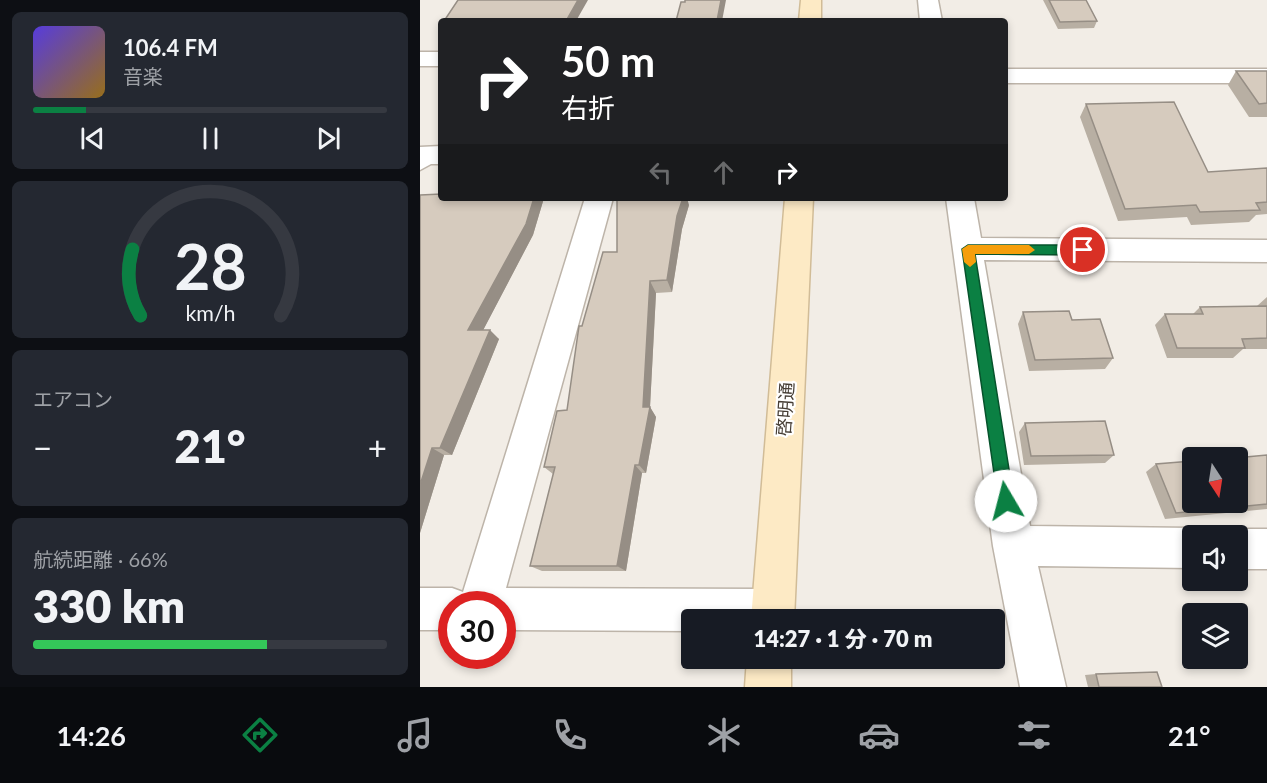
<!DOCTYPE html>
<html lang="ja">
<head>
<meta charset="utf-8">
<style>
  :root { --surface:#171b24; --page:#242831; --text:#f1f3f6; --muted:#9ea1a6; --line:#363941; --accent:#0b8043 }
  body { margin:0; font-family:Lato,"Noto Sans JP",sans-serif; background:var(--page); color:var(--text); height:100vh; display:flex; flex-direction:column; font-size:22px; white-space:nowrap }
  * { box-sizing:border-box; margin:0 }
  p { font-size:20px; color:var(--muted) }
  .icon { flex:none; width:33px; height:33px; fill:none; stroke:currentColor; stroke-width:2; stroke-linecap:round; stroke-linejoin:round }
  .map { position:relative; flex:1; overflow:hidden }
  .side { display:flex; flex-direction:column; gap:12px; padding:12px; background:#0d0f14; width:420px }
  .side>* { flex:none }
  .hud { position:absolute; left:18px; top:18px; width:570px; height:183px; border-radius:6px; box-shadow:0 3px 9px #0003; background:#202124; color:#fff; overflow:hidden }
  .needle { width:39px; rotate:168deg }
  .buttons { position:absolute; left:762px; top:447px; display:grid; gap:12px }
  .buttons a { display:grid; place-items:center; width:66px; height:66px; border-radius:6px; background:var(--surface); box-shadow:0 3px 9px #0003; font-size:30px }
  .speed { position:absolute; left:18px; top:591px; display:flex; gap:12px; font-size:30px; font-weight:700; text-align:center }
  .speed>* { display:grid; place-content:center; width:78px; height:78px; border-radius:50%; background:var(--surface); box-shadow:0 3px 9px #0003; line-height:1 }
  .speed .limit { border:9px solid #d22; background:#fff; color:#111 }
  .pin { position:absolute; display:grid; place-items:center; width:51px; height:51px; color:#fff; margin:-26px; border:3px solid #fff; border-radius:50%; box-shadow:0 2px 6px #0007 }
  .me { position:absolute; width:66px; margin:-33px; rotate:352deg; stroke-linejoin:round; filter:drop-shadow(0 0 4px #0008) }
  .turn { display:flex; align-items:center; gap:21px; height:126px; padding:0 24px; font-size:27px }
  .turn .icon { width:78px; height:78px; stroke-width:2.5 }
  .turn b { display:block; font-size:42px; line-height:51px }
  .lanes { display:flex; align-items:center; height:57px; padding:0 24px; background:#0003; justify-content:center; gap:30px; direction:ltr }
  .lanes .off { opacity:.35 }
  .big { font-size:45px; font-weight:800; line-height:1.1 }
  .side .widget { flex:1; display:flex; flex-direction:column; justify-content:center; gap:9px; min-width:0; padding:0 21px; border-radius:9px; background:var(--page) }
  .side .dial { align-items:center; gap:0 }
  .dial svg { height:156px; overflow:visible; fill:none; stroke:var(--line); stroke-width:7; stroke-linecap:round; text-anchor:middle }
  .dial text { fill:var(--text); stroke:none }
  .song { display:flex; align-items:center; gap:18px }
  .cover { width:72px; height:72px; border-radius:9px; background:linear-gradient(135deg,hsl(250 70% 55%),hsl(40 70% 35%)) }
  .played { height:6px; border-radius:3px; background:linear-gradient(90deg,var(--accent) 15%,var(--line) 15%) }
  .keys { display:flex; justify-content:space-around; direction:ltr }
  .heat { display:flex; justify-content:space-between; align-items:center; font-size:33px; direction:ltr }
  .charge { height:9px; border-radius:4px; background:linear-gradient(90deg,#34c759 66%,var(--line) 0) }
  .trip { position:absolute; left:261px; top:609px; width:324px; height:60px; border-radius:6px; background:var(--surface); box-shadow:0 3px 9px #0003; font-weight:800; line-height:60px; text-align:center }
  .tab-bar { display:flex; height:96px; justify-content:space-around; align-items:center; background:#090b0e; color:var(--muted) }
  .tab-bar .icon { width:42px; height:42px }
  .tab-bar .active { color:var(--accent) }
  .tab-bar b { font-size:27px; color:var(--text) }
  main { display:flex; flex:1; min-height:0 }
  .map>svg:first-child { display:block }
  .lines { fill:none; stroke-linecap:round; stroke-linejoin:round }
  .street-casing { stroke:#bdb4a9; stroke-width:3 }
  .secondary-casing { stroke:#d1bc97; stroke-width:3 }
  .street { fill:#fff; fill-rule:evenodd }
  .secondary { fill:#fdeac5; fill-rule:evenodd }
  .wall { fill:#b8afa3 }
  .shaded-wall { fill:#968e85 }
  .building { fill:#d6cbbe; stroke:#968e85; stroke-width:1.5 }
  .route { fill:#0b8043; stroke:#07532c; stroke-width:1.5 }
  .slow { fill:#f59e0b }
  .labels { text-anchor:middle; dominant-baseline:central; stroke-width:4.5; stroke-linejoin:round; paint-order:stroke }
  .street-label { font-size:18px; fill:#453d35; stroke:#fff }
</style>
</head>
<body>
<main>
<section class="side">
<div class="widget">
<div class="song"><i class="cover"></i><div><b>106.4 FM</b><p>音楽</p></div></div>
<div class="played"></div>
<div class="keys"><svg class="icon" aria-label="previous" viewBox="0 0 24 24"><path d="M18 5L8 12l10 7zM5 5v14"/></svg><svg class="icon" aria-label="pause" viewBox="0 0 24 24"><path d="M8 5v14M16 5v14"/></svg><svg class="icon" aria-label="next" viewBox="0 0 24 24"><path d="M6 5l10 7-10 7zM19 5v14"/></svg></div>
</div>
<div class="widget dial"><svg viewBox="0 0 100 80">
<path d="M14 69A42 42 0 1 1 86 69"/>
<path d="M14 69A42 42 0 0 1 10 35" stroke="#0b8043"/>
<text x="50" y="56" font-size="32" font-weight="700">28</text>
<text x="50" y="72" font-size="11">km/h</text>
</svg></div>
<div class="widget"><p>エアコン</p>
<div class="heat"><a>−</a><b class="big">21°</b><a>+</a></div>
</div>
<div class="widget"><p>航続距離 · 66%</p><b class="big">330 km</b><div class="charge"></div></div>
</section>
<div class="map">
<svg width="847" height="687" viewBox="0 0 847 687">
  <rect width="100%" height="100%" fill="#f2ede6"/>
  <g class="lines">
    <!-- street casing -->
    <g class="street-casing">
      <path id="street" d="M498,0h20l4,21h-22z
        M0,52h21v14h-21z
        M585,69h262v14h-262z
        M21,146v18h-10l-11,6v-23z
        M165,198h28l-107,390 267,1 15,6 6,15 -4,10h-98v11l-190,-1v-26h-50v26h-32v-42h32l11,4z
        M526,198h28l7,40 286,2v22l-283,-2 46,266 162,2 15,8h-15v32l-154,-2 28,121h-46l-27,-141z
        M818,529h29v40h-29v-33h-15z"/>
    </g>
    <!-- secondary casing -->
    <g class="secondary-casing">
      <path id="secondary" d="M381,0h20v21h-22z
        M365,198h28l-19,422h-43z
        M327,658h44v29h-46z"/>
    </g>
    <!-- street -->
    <use href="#street" class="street"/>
    <!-- secondary -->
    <use href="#secondary" class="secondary"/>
  </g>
  <!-- wall -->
  <path class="wall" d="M623,0h43l11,21 -3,7 -36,1z
    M816,71h31v46h-18l-21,-32z
    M666,104l122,68 59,-4v46l-11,1 -7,7 -58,3 -4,-8 -69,4 -38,-104z
    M21,198h103l-11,37 -50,95 16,9 -47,116h-8l-24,78z
    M269,205l-7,24 -10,63 -16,1 -6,114 6,10 -10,56h-4l-16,98h-84l-12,-5 23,-92 -9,-7 23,-57 15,-84 35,-74z
    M847,297v52h-24l-10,9h-66l-12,-33 10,-11h28l7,-7 57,-1z
    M603,312l49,8 41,38 -8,11 -76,2 -11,-47z
    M605,423l89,32 -9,8 -81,2 -5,-33z
    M847,455v54l-102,10 -19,-47 10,-8z
    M676,674l66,13h-74l-3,-12z"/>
  <!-- shaded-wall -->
  <path class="shaded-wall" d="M158,0h10l-12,21h-10z
    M301,0h5l-4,21h-5z
    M114,198h10l-11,37 -55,105 -10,-10z
    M263,198h4l2,7 -7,24 -10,63 -5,-12 10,-64z
    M230,281l6,12 -6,114 6,10 -10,56 -7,-8z
    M70,330l9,9 -47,116 -12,-7z
    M12,448l12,7 -24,78v-48z
    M215,465l7,8 -16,98 -9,-5z"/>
  <!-- building -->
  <path class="building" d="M38,0h120l-12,21h-122z
    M265,0h36l-4,21h-41l5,-19h4z
    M629,0h37l11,21 -37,1z
    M816,71h31v32l-8,1z
    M754,102l34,70 59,-4v34l-11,1 4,7 -60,2 -4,-7 -71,4 -39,-105z
    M21,194v4h93l-8,26 -58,106h22l-50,118h-8l-12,37v-290z
    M197,198h66l-6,18 -10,64 -17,1 -7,126h7l-11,58h-4l-18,101h-87l25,-99h-11l13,-56 10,-1 12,-84h3l21,-74h14z
    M847,306v32l-25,1 3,9h-68l-12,-34h38l-3,-7z
    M649,311l3,9 28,-1 13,39 -78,2 -12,-48z
    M685,421l9,34 -83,1 -6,-33z
    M847,455v49l-91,9 -20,-49 36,-3v41h46v-44h-3z
    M737,672l5,15h-63l-3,-13z"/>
  <!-- route -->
  <path class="route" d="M548,245h115l6,5 -6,5 -108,-1 39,247 -3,5 -5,3 -6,-3 -2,-5 -36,-252z"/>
  <!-- slow -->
  <path class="slow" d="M548,245h61l6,5 -6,4h-54l1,8 -6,5 -6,-5 -2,-13z"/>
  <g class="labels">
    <!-- street labels -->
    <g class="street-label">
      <text transform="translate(365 409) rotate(-86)">啓明通</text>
    </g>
  </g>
</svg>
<div class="buttons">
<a><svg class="needle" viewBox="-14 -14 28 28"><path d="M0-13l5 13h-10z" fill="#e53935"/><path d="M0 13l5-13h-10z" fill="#9ea1a6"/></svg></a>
<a><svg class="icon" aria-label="sound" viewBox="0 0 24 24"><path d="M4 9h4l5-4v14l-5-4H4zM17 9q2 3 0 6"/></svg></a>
<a><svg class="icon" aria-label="layers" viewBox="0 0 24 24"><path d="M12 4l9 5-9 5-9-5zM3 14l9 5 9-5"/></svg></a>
</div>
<div class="speed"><div class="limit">30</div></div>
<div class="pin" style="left:663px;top:250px;background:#d93025"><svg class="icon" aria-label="arrive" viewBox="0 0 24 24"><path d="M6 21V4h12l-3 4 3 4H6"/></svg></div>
<svg class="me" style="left:586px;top:501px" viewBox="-20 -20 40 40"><circle r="19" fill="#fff"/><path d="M0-13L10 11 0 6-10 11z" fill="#0b8043"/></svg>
<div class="trip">14:27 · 1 分 · 70 m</div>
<div class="hud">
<div class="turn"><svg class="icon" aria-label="right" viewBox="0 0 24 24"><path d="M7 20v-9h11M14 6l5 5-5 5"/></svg><div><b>50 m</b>右折</div></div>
<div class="lanes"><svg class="icon off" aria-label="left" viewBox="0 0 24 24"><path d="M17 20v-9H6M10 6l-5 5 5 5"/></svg><svg class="icon off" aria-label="ahead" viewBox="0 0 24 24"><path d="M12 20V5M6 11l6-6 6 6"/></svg><svg class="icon" aria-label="right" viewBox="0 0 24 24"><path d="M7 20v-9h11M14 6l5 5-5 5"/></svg></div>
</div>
</div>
</main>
<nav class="tab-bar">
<b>14:26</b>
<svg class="icon active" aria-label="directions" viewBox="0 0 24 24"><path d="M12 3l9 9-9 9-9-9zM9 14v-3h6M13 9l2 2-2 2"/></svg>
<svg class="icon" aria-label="music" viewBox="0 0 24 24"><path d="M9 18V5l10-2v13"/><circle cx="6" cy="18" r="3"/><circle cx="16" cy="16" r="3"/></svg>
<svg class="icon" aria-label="phone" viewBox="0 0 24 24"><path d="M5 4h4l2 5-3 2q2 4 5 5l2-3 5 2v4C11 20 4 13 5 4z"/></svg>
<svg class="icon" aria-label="climate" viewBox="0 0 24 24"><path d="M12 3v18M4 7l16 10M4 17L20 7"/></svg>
<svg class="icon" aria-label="car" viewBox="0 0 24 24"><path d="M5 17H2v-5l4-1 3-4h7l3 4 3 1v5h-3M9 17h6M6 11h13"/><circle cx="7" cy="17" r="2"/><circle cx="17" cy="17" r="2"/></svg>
<svg class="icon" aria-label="filters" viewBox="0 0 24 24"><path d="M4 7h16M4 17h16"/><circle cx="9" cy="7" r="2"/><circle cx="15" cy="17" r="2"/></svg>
<b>21°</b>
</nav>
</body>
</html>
